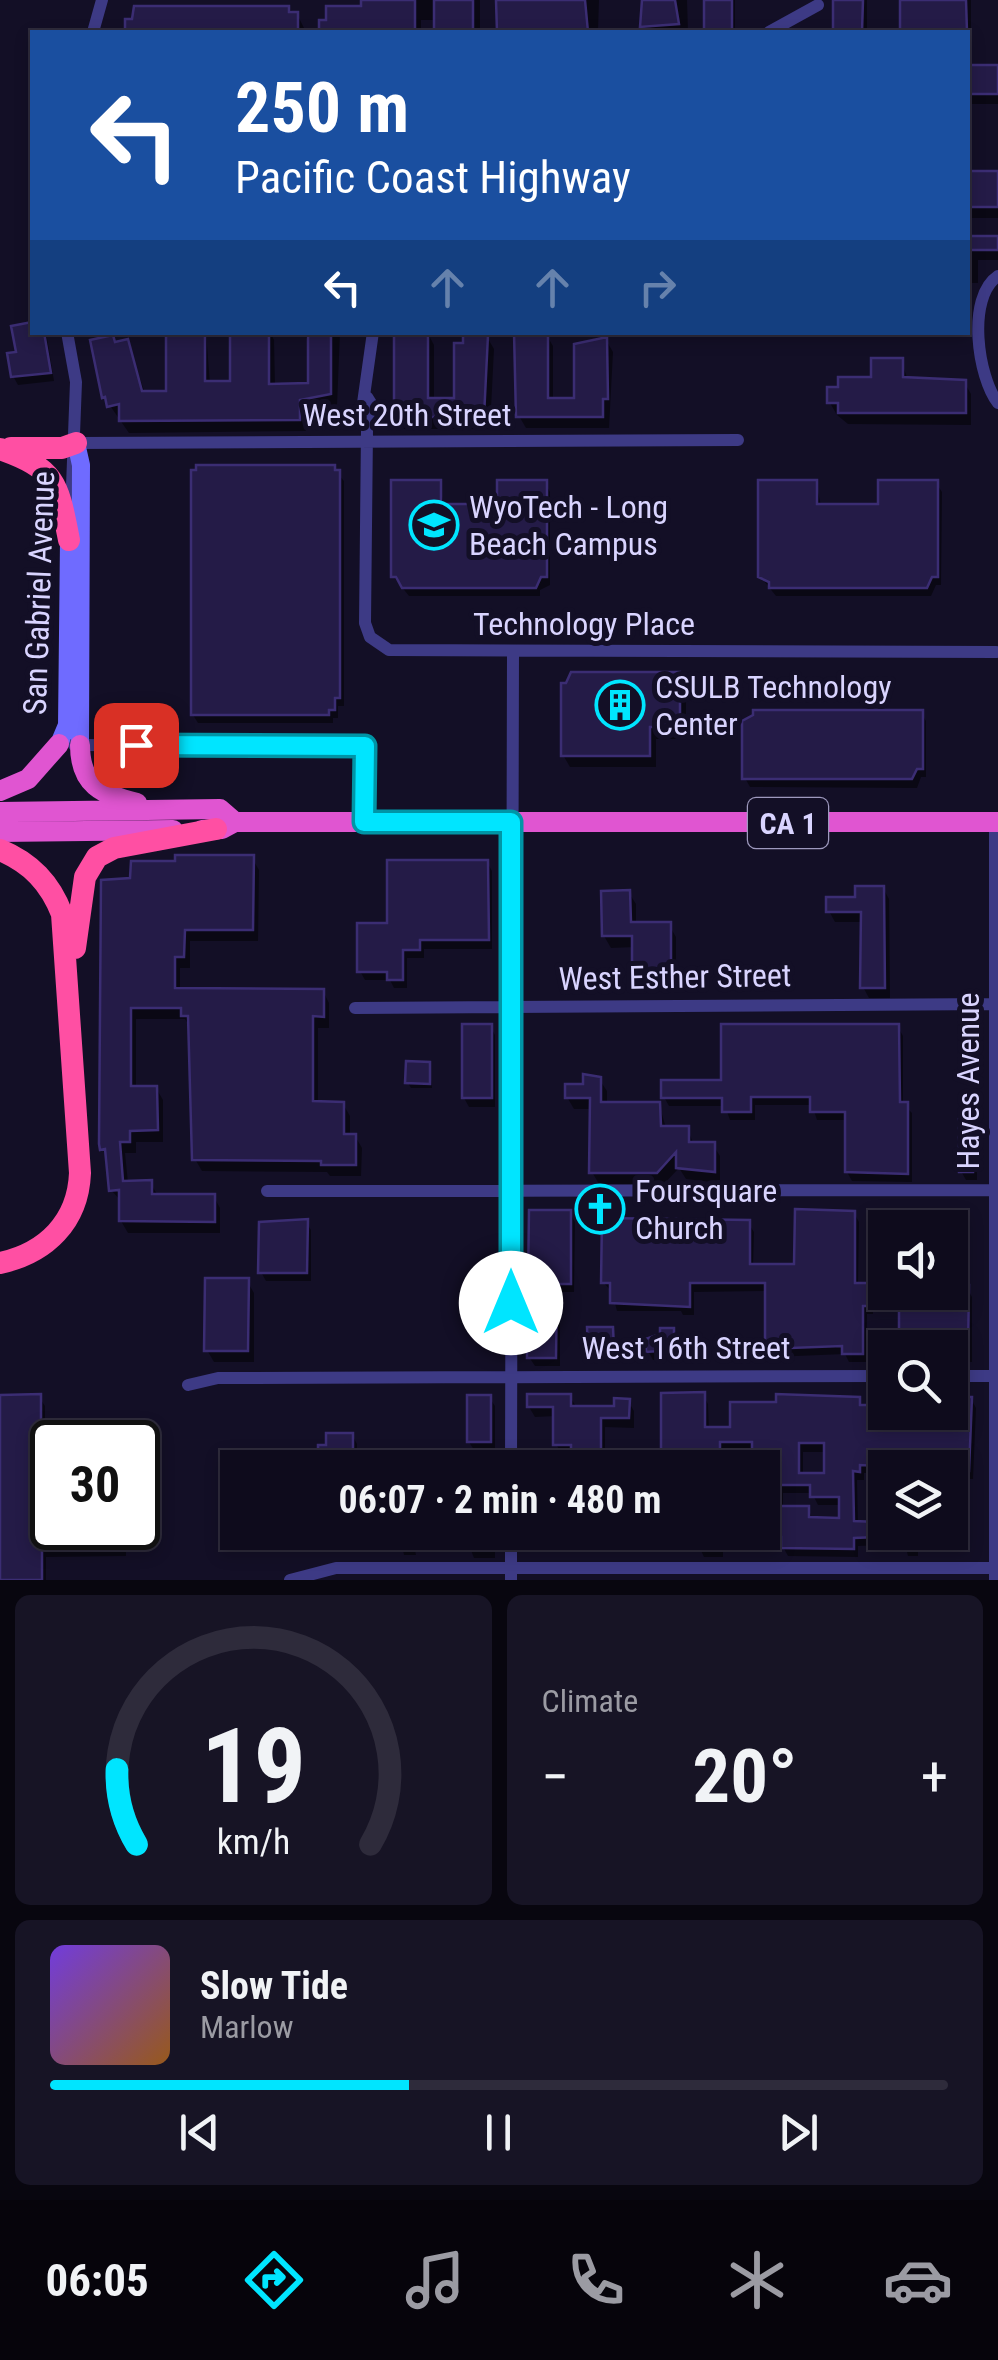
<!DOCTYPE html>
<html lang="en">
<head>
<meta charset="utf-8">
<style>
  :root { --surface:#0e0b1c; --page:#171425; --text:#f1f3f6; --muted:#9b9ba3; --line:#2e2b3b; --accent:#00e5ff }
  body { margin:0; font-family:"Roboto Condensed",sans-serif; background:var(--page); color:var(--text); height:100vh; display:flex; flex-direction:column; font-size:38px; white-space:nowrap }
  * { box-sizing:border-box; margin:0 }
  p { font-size:32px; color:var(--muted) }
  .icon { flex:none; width:55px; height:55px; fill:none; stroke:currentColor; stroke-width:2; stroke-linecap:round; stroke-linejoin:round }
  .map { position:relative; height:1580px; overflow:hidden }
  .sheet { display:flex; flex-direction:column; gap:15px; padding:15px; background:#08060f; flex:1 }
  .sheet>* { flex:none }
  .guide { position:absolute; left:30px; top:30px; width:940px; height:305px; border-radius:0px; box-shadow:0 5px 15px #0003,0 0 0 2px var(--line); background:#1a4fa0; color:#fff; overflow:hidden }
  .tools { position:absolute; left:868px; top:1210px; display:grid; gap:20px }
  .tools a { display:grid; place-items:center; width:100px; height:100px; border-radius:0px; background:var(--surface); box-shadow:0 5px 15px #0003,0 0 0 2px var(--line); font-size:50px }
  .speed { position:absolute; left:30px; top:1420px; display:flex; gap:20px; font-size:50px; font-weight:700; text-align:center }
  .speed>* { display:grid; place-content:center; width:130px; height:130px; border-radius:50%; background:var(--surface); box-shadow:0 5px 15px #0003,0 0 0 2px var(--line); line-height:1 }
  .speed .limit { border:5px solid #111; border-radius:15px; background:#fff; color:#111 }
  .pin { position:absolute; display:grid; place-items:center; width:85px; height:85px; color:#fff; margin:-42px; border-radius:20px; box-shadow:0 5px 15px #0006 }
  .me { position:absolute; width:110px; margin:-55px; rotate:0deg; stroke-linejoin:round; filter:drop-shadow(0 0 8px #0008) }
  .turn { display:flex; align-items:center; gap:35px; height:210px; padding:0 40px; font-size:45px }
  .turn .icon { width:130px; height:130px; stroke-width:2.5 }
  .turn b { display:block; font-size:70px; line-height:85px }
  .lanes { display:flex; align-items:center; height:95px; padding:0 40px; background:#0003; justify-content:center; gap:50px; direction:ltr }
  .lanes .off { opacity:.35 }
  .big { font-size:75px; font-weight:700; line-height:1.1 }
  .sheet .widget { flex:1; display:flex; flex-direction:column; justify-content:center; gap:15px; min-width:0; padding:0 35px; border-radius:15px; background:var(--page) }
  .sheet .dial { align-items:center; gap:0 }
  .dial svg { height:260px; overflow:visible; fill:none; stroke:var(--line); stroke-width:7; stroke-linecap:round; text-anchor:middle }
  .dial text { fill:var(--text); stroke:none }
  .song { display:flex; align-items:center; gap:30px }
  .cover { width:120px; height:120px; border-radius:15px; background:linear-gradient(135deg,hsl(260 70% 55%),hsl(30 70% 35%)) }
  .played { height:10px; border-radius:5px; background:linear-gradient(90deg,var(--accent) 40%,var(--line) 40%) }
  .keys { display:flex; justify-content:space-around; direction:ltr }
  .heat { display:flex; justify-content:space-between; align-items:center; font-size:55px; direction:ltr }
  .sheet .tiles { flex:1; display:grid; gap:15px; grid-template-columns:1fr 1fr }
  .widget:last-child { grid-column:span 2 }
  .trip { position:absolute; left:220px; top:1450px; width:560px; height:100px; border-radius:0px; background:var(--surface); box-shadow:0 5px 15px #0003,0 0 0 2px var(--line); font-weight:700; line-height:100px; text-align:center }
  .tabs { display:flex; height:160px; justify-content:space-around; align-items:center; background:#06040b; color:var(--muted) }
  .tabs .icon { width:70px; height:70px }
  .tabs .current { color:var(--accent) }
  .tabs b { font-size:45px; color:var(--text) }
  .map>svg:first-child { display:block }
  .shadow { fill:#0007; fill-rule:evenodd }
  .building { fill:#241b47; stroke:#3b2d73; stroke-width:2.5; fill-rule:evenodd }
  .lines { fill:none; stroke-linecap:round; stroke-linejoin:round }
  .minor { stroke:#3d3a85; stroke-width:12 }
  .secondary { stroke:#6f6bff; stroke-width:18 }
  .trunk { stroke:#e055d1; stroke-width:20 }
  .motorway { stroke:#ff4fa3; stroke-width:22 }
  .route-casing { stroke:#0095a6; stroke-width:25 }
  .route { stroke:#00e5ff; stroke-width:18 }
  .labels { text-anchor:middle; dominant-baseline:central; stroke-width:10; stroke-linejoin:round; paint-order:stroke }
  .shield { fill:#130f26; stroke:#9e99be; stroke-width:2.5 }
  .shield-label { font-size:30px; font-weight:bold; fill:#d9d4ff }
  .street-label { font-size:32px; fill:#d9d4ff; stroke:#130f26 }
  .poi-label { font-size:32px; fill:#d9d4ff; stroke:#130f26; text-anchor:start }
</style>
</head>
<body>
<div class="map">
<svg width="998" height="1580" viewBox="0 0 998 1580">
  <rect width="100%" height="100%" fill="#130f26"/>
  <!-- shadow -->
  <path class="shadow" d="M363,0h117v32h-158v-10l41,-14zM421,20h16v12h-16z
    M498,0h101l-1,31 13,1h-112z
    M641,0h46l1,32h-42z
    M706,0h29v32h-29z
    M836,0h31v32h-31z
    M902,0h69v67h27v37h-30v-72h-66z
    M287,8l10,6 9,18h-179v-10z
    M968,174h30v44h-30z
    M968,239h30v21h-20v23h-10z
    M32,325v7h14l8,49 -36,4 -5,-9 6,-22 -5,-26z
    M168,332h38l4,52 22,-1v-51h38l4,8 1,46h36l-3,-45 -5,-9h37l-3,74 -31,5v20l-177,2 -25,-36 12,-53 11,-2 18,51h24z
    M427,332l7,13v55h22l31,-63 7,12 -4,80h-86l-7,-12z
    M546,334l7,12v54h23l30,-60 7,12 -4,76h-83l-7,-12z
    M901,361l7,19 56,2 7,12v31l-123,-1 -11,-9 -7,-12z
    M336,472l8,9v225h-6v12h-5v5h-135l-5,-8z
    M439,483l5,23h56l45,-23 5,9v93l-10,5v6h-131l-16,-20z
    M816,483l5,23h60l55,-23 6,9 -1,93h-5l-5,11h-155l-16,-20z
    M679,675l7,12v52h-30v28h-86l-7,-12z
    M921,713l5,8v56h-5l-4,11 -167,-1 -5,-9z
    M252,858l7,12 -1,71h-68v27h-10v23h143l6,12v25h-11v76h25l7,12v20h5l7,12 -1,28h-31l-3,-4 -125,-1 -7,-12 -4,-130 -6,-10h-49v69h20l7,12v42h-27v11h-11l3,30h22l7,11 57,3 6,11v25h-92l-7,-12 1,-19 -11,-12 -2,-30 -7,-11 31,-268z
    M487,862l5,9v78h-68v9h-17v30h-13l-4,-8h-25l-5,-9 29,-46z
    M883,888l6,11 1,99h-21l-6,-11v-65h-28l-6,-11z
    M629,893l7,11v21h33l7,12v44h-34l-7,-11v-23l-24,1 -7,-12z
    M490,1026l5,9v72h-26l-5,-9z
    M898,1027l5,9v68l9,9v69l-60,-1 -5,-9v-52h-30l-5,-15h-57v15h-25l-5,-14h-56l-5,-9z
    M429,1064l3,24h-21l-3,-5z
    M599,1079l8,12v14l52,-1 7,24h21l7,17h19l7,11v27l-34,-4 -7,-11 -15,16h-65l-7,-12v-63h-18l-7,-12z
    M972,1121l5,9v50h-11l-5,-9z
    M570,1213l5,9 -1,70h-14v74h-25l-6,-9z
    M854,1213l5,9 -1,64h27v6h65v-4h17l5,9v65h-22v-14h-47l-1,-43h-29v9h-6l-1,48h-17l-4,-8 -73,3 -5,-9 1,-57 -74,1v23h-11l-2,-4h-64l-5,-19 -8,-9 144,-60 6,9 -1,35h44z
    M306,1222l5,8v51h-45l-5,-9z
    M247,1281l7,12v69h-40l-7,-12z
    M612,1329l4,28 -21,-1 -5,-8z
    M672,1330l6,28 -25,2 -5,-9z
    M703,1395l5,9 1,26h24l126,-31 4,9h22v4h65v-4h11l10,-9 5,9 -3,71h-23v-11h-65v5h-21v7h-7l1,44h19l5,21 -24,1v11l-70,-1 -6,-11h-59v12h-19l-5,-11 -30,-1 -5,-13h98l5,-68h-7l-5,-14h-31l-1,18h-59zM803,1452h23v23h-23zM783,1493h29l6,12h24v16l-29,-1 -5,-12h-25z
    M0,1397h39l6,9v75h-5v26h12v21h74v28l-80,1v23h-46z
    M489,1397l6,9v44h-21l-5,-8z
    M570,1397l7,11h40l11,-7 6,10v17l-29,-1v41h-31v-14h-12l-6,-10v-28l-21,1 -6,-10z
    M352,1435l5,9v24h-32l-5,-8z
    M950,1522l8,6 1,14h-9l-3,-5z
    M325,1532h24v12h-19z
    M399,1532h12l5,23h-12z
    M419,1532h76v26h-21l-5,-13h-45z
    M567,1532h59v20h-54z
    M890,1532h28v24h-10l-5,-21z"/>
  <!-- building -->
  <path class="building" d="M361,0h54v32h-96v-12h7v-14h35z
    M434,0h39v32h-39z
    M496,0h89l3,32h-91z
    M642,0h33l4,24 -39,3z
    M704,0h28v32h-28z
    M833,0h30l-1,32h-29z
    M900,0h66l1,32h-67z
    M134,6h155v6h9v17l-173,3v-13h7z
    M969,65h29v29h-29z
    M968,171h30v36h-30z
    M968,236h30v14h-30z
    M32,322v10h12l7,41 -40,4 -4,-24 9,-1 -5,-26z
    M166,332l39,1v48h25v-49h39v52l39,-1v-51h23v62l-31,6v20l-181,1v-17l-12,3 -2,-10 -3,1 -12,-58 23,-5 2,7 13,-3 14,52h24z
    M394,332h34v66h26v-55h9v-8h25l-4,82h-90z
    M514,332h34v66h26v-54l33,-7 1,62h-5v18h-87z
    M871,358h32v19l63,3v33h-128v-10h-11v-16h11v-10h33z
    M196,465h139v5h5v228h-5v12h-6v5h-138v-245h5z
    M391,480h50v24h56v-24h50v97h-6l-5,11h-134l-6,-11h-5z
    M758,480h59v24h61v-24h60v97h-6l-5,11h-158v-6l-11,-5z
    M571,672h109v55h-30v29h-89v-73h5z
    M753,710h170v59h-6l-5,10h-170v-58l11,-6z
    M175,855h79l-1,75h-68l-1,27h-9v31l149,1v28l-11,-1v85l31,1v32h12v31h-35v-4l-129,-1 -4,-144h-7v-8h-50v78h26l1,44 -28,1v11h-10l3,39 29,-1v14h63v28l-96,-1v-31l-10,1 -4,-42 -5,1 -1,-6 2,-264 29,-2 1,-17h44z
    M387,860h101l1,80h-69v10h-17v30h-16v-8h-30v-49h30z
    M855,886h29l1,102h-25l1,-76h-35v-15h29z
    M630,890l1,32h40v48h-39v-34h-30l-1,-45z
    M462,1024h30v74h-30z
    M721,1024h178l1,78h8v72l-63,-2v-60h-35v-15h-59v15h-29v-14h-61v-18h60z
    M406,1061l24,1v22l-25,-1z
    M583,1074l18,3v25h59l1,24h28v16h26v30l-39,-4v-16l-19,21h-68l1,-75h-25v-14h18z
    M959,1119h14v53h-14z
    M795,1209l60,2v72h30v14h-16v9h-6v48h-21v-8l-77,3v-66h-75v24l-80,-4v-20h-9l1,-65 148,2v44h44z
    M529,1210h42v74h-14l-1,74h-29z
    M894,1212h25v16h-25z
    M308,1219l-1,54h-49l1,-51z
    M205,1278h44l-1,73h-44z
    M950,1285h19l-1,69h-18v-6l-51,-3v-53h51z
    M587,1327h26l1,23 -26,-1z
    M660,1328h14v22l-28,2v-13l14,-5z
    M705,1392v35h25v-25h46v-8l84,3v8h25v7h73v-15h14l-3,74 -109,-6v7l-7,-1 1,50 24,1v15l-24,1v11l-73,-1v-11h-19l2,-81h-12v-14h-32v26h-59v-75zM799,1443h25v30h-25zM779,1485h31v12h29v21l-30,-1v-11h-30z
    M41,1394v78l-5,1v32h16v23h71v20h-81v32h-42v-185z
    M527,1394h44v12h43v-8l16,1 -1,19h-28v50h-30v-23h-18v-38h-26z
    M467,1395h24v47h-24z
    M326,1433h27v27h-35v-15h8z
    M467,1532h24v17h-24z
    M564,1532h58v12h-58z
    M697,1535h23v14h-23z"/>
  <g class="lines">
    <!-- minor -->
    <path class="minor" d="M93,32l9,-32
      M769,32l49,-27
      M998,276c-32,21 -20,102 0,127
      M67,332l9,50 -5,131
      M367,397l5,8 -5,25 -2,193 5,14 19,13 607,2
      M367,430l-5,-20 11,-78
      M76,443l662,-3
      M74,745l291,1v76
      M995,822v758
      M355,1008l640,-4
      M267,1191l728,-1
      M950,1376h48
      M188,1385l30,-7 667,-2
      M511,1468l2,-817
      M511,1532v48
      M290,1580l46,-12h660"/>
    <!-- secondary -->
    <path class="secondary" d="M76,443l5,22 -1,280
      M59,744l8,-19 2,-185"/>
    <!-- trunk -->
    <path class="trunk" d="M80,745c0,40 21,49 57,58
      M0,791l28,-12 31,-35
      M0,812l220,-3 15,13
      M202,830l20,-1 13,-7h763
      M0,832l173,-2"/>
    <!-- motorway -->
    <path class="motorway" d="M11,448h51l14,-5
      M0,449c57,20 58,35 69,91
      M0,850c31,13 50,33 62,64l18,259c-2,49 -34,80 -80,90
      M75,948l10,-71 12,-20 17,-9 102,-19"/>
  </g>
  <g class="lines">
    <!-- route casing -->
    <g class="route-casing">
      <path id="route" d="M136,745l229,1 -1,76h147v481"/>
    </g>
    <!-- route -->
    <use href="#route" class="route"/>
  </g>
  <!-- icons -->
  <defs>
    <g id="school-ring" transform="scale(2.5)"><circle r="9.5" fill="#130f26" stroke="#00e5ff" stroke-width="1.5"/><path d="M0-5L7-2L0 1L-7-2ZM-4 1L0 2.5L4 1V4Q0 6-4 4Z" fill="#00e5ff"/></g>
    <g id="building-ring" transform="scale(2.5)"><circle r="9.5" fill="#130f26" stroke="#00e5ff" stroke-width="1.5"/><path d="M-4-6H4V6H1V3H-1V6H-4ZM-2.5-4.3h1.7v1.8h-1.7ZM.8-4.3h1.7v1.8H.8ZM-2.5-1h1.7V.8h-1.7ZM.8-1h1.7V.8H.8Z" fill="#00e5ff"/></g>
    <g id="church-ring" transform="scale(2.5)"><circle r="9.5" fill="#130f26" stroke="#00e5ff" stroke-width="1.5"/><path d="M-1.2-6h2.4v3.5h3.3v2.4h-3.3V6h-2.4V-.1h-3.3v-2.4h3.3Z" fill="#00e5ff"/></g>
  </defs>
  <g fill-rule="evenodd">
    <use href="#school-ring" x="434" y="525"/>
    <use href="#building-ring" x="620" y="705"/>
    <use href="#church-ring" x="600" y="1209"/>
  </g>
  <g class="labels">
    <!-- shield labels -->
    <rect class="shield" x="748" y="798" width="80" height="50" rx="8"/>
    <g class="shield-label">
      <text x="788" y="823">CA 1</text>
    </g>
    <!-- street labels -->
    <g class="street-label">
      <text x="407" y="415">West 20th Street</text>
      <text transform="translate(39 593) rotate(-88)">San Gabriel Avenue</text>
      <text x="584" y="624">Technology Place</text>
      <text transform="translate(675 977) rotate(-1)">West Esther Street</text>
      <text transform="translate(968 1081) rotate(-90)">Hayes Avenue</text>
      <text x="686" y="1348">West 16th Street</text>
    </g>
    <!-- poi labels -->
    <g class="poi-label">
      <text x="469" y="507">WyoTech - Long<tspan x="469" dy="37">Beach Campus</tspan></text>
      <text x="655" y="687">CSULB Technology<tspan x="655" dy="37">Center</tspan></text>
      <text x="635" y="1191">Foursquare<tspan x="635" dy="37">Church</tspan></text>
    </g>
  </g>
</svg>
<div class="tools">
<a><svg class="icon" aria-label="sound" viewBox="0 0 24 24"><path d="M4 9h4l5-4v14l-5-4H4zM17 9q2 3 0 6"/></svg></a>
<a><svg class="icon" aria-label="search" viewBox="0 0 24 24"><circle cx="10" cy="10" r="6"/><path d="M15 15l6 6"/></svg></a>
<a><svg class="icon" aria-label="layers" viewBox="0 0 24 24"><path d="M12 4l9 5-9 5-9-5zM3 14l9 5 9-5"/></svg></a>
</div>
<div class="speed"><div class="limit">30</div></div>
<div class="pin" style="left:136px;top:745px;background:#d93025"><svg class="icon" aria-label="arrive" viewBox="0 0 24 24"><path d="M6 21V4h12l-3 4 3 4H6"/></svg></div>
<svg class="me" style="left:511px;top:1303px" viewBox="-20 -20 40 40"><circle r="19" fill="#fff"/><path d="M0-13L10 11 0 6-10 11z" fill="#00e5ff"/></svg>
<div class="trip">06:07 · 2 min · 480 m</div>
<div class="guide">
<div class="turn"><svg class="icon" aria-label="left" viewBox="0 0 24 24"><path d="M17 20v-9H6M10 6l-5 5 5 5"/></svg><div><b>250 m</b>Pacific Coast Highway</div></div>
<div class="lanes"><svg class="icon" aria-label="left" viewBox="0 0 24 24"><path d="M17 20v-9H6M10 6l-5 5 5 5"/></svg><svg class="icon off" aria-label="ahead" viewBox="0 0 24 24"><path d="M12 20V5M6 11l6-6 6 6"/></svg><svg class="icon off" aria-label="ahead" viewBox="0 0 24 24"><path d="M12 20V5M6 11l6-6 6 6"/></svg><svg class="icon off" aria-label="right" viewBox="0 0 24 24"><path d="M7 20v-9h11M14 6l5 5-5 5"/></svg></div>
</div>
</div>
<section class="sheet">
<div class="tiles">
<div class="widget dial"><svg viewBox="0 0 100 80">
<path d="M14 69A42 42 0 1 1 86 69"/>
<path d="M14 69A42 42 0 0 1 8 46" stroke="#00e5ff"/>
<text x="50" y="56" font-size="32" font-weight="700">19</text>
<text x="50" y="72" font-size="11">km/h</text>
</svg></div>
<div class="widget"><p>Climate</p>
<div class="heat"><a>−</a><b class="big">20°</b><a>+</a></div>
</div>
<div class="widget">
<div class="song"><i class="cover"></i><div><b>Slow Tide</b><p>Marlow</p></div></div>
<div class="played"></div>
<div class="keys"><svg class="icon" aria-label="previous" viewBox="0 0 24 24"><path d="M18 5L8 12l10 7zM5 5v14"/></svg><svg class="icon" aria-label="pause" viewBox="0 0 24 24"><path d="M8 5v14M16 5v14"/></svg><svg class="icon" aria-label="next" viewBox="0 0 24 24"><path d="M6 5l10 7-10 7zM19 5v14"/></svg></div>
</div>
</div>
</section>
<nav class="tabs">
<b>06:05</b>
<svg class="icon current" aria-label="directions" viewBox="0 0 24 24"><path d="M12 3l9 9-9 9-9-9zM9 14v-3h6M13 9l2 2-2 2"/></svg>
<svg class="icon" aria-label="music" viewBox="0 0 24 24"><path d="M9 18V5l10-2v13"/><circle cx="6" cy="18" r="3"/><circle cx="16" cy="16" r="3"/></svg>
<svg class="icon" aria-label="phone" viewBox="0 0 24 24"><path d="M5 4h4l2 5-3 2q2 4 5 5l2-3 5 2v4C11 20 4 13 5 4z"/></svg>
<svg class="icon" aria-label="climate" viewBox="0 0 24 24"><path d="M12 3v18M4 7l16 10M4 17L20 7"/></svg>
<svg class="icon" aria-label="car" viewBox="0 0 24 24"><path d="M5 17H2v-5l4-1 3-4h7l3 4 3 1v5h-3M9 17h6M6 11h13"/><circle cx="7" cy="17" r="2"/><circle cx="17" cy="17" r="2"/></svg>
</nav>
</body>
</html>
